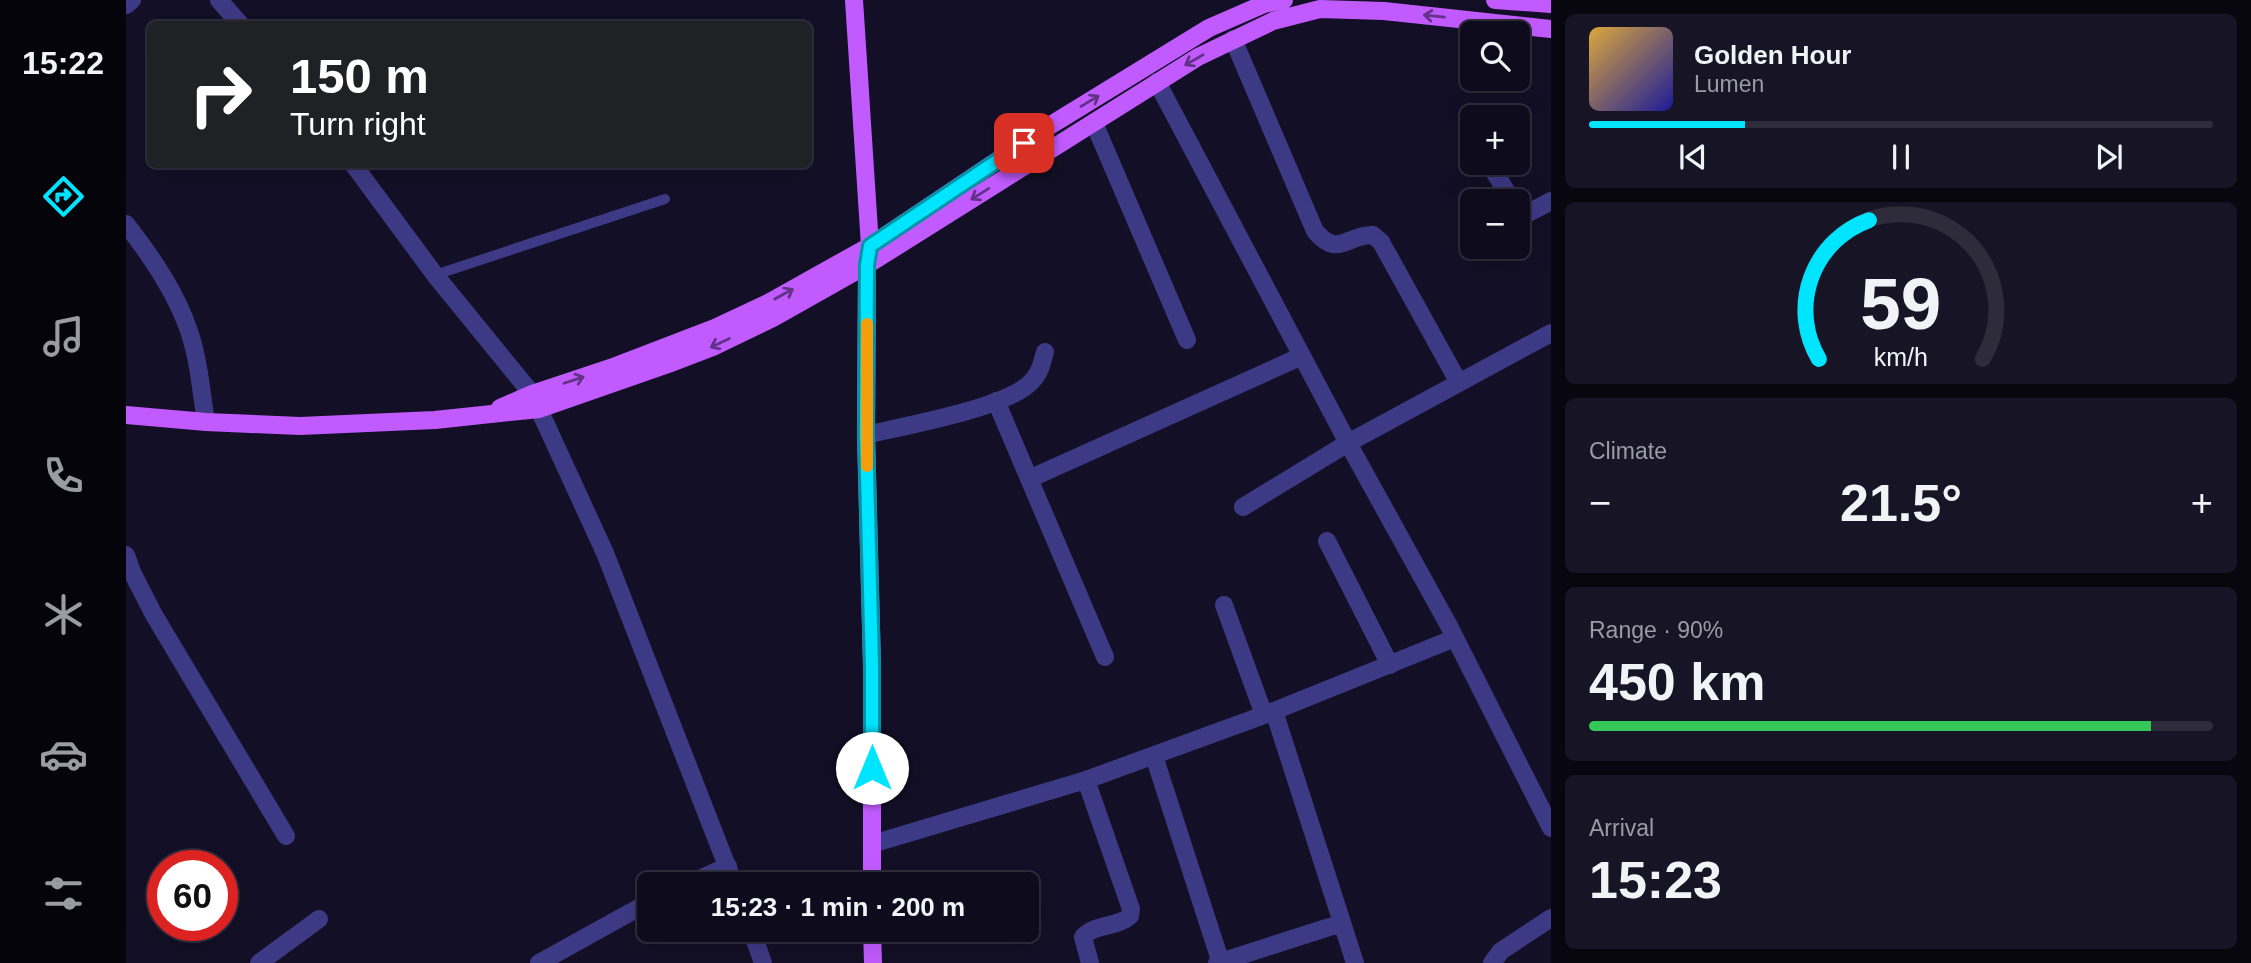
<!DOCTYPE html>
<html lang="en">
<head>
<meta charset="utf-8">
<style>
  :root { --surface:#0e0b1c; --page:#171425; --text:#f1f3f6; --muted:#9b9ba3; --line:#2e2b3b; --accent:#00e5ff }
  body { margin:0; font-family:Helvetica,sans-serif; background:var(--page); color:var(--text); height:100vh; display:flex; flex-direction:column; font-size:26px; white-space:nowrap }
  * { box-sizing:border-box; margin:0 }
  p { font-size:23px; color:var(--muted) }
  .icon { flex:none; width:38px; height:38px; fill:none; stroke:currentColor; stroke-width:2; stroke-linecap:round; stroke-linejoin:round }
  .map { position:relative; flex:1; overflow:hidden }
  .side { display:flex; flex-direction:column; gap:14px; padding:14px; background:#08060f; width:700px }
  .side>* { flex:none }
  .top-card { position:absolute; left:21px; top:21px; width:665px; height:147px; border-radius:10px; box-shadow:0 7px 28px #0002,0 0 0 2px var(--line); background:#202124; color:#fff; overflow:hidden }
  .tools { position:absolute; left:1334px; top:21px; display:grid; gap:14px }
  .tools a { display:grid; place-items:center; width:70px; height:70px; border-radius:10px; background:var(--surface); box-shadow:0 7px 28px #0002,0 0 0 2px var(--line); font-size:35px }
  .speed { position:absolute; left:21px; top:850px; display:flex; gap:14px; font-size:35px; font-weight:700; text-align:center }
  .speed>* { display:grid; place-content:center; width:91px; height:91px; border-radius:50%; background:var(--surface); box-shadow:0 7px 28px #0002,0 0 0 2px var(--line); line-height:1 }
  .speed .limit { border:10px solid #d22; background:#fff; color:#111 }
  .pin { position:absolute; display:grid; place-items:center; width:60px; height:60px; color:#fff; margin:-30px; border-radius:14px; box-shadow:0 4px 10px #0006 }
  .me { position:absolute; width:77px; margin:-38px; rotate:0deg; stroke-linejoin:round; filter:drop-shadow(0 0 5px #0008) }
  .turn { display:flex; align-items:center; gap:24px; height:147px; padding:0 28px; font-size:32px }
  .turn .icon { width:91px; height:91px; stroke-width:2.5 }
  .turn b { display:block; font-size:49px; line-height:60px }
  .big { font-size:52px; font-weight:700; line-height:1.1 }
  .side .widget { flex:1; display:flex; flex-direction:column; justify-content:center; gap:10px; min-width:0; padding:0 24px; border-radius:10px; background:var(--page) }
  .side .dial { align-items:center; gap:0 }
  .dial svg { height:182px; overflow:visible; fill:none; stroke:var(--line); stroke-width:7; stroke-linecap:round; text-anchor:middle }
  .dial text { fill:var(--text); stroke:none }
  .song { display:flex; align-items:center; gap:21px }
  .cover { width:84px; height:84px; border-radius:10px; background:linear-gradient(135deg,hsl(40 70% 55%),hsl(240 70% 35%)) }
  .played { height:7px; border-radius:4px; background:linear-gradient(90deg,var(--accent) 25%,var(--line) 25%) }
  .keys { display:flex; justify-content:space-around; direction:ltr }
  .heat { display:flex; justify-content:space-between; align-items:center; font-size:38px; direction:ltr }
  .charge { height:10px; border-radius:5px; background:linear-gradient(90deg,#34c759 90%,var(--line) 0) }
  .trip { position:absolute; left:511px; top:872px; width:402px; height:70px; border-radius:10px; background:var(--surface); box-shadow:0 7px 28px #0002,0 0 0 2px var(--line); font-weight:700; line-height:70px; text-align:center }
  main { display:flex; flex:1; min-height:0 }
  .menu { display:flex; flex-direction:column; width:126px; justify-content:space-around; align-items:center; background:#06040b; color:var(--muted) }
  .menu .icon { width:49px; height:49px }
  .menu .selected { color:var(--accent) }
  .menu b { font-size:32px; color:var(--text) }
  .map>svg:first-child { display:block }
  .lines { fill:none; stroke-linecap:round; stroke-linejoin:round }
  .service { stroke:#3d3a85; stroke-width:10 }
  .minor { stroke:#3d3a85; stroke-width:18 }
  .primary { stroke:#c25bff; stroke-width:18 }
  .oneway { stroke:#623188 }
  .route-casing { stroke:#0095a6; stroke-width:18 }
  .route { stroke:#00e5ff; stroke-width:12 }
  .slow { stroke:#f59e0b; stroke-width:12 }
</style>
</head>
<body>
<main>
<nav class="menu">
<b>15:22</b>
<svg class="icon selected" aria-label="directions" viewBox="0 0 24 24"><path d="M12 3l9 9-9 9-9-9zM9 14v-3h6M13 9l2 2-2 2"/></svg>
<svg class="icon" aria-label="music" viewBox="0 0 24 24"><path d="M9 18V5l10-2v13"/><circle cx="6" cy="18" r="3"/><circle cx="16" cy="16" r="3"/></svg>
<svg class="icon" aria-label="phone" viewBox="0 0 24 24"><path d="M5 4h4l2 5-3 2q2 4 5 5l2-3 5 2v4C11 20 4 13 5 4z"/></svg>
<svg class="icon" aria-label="climate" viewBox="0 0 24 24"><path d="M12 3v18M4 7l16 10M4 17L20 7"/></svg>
<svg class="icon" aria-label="car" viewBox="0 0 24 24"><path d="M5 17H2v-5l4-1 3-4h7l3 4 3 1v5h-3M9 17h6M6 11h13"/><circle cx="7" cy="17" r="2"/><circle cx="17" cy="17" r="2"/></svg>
<svg class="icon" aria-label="filters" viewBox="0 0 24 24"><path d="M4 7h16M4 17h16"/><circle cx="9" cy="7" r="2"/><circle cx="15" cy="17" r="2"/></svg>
</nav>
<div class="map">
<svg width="1425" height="963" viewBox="0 0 1425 963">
  <rect width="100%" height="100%" fill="#130f26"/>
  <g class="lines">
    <!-- service -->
    <path class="service" d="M309,275l230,-76"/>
    <!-- minor -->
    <path class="minor" d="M93,0l21,24
      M0,5l6,-5
      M1107,39l82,192c23,28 32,3 58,4l8,7 78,141
      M1031,82l191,361 100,181 103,204
      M968,123l93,217
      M1363,163l23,38
      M227,164l82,111 97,119 73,159 129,331
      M1391,219l34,-18
      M0,224c25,32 50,68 63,107 10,29 12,60 17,91
      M870,401l109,256
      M740,435c37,-9 143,-27 166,-54 8,-8 10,-18 13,-29
      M903,479l273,-123
      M1117,507l105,-64 203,-110
      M1201,541l63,124
      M0,555l6,17 22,43 132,221
      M1098,605l40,110
      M1148,711l81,252
      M1028,756l67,207
      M960,780l45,129 -1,7c-13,12 -35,7 -47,21l7,26
      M746,844l214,-64 178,-65 191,-77
      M563,884l39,-18
      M625,929l12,34
      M133,963l60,-44
      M413,963l110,-61
      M1091,963l125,-40
      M1366,963l9,-12 50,-33"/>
    <!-- primary -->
    <path class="primary" d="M728,0l16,246 -3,19 -1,170 6,231v218
      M1369,0l56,4
      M374,408l32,-14 84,-28 99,-38 53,-25 102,-57 176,-118 163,-100 55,-24 20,-4
      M0,415l80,7 94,4 135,-6 104,-11 129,-45 47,-18 58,-28 94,-53 331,-208 75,-36 47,-12 64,2 167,18
      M746,929l1,34"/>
  </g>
  <!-- one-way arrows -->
  <defs><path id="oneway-shaft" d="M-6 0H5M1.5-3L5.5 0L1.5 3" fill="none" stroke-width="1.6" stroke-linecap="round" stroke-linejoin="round" transform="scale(1.75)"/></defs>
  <g class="oneway">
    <use href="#oneway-shaft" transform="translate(1308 16) rotate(-174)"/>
    <use href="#oneway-shaft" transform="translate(1068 60) rotate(150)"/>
    <use href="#oneway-shaft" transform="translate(964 101) rotate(-31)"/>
    <use href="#oneway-shaft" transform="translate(854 194) rotate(148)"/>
    <use href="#oneway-shaft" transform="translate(658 294) rotate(-29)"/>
    <use href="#oneway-shaft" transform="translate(594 343) rotate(155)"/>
    <use href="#oneway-shaft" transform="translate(448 380) rotate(-18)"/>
  </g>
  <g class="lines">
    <!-- route casing -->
    <g class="route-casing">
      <path id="route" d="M746,768v-102l-6,-231 1,-170 3,-19 154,-103"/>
    </g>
    <!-- route -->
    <use href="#route" class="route"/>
    <!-- slow -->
    <path class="slow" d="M741,324v142"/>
  </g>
</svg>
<div class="tools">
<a><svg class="icon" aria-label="search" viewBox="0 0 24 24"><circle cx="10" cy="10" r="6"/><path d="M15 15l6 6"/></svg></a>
<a>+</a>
<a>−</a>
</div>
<div class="speed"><div class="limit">60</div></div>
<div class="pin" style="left:898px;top:143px;background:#d93025"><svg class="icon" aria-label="arrive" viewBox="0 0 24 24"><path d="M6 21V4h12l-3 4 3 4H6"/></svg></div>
<svg class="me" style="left:746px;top:768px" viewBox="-20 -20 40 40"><circle r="19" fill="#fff"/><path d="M0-13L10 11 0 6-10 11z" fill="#00e5ff"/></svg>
<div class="trip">15:23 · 1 min · 200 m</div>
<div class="top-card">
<div class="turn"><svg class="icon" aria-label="right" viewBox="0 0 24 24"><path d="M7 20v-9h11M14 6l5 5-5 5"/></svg><div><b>150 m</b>Turn right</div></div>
</div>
</div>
<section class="side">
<div class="widget">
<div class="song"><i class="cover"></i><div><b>Golden Hour</b><p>Lumen</p></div></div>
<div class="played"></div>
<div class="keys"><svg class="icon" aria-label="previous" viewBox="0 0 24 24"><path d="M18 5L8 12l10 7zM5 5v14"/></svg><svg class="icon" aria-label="pause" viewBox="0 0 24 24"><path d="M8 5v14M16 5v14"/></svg><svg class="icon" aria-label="next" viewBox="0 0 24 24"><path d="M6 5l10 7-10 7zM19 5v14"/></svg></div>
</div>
<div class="widget dial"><svg viewBox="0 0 100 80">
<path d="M14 69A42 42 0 1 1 86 69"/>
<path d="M14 69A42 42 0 0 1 36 8" stroke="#00e5ff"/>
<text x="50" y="56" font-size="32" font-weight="700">59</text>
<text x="50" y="72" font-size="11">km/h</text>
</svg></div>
<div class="widget"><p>Climate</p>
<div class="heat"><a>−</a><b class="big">21.5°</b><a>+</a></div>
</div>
<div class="widget"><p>Range · 90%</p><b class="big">450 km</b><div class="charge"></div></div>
<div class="widget"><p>Arrival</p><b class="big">15:23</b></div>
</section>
</main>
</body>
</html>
